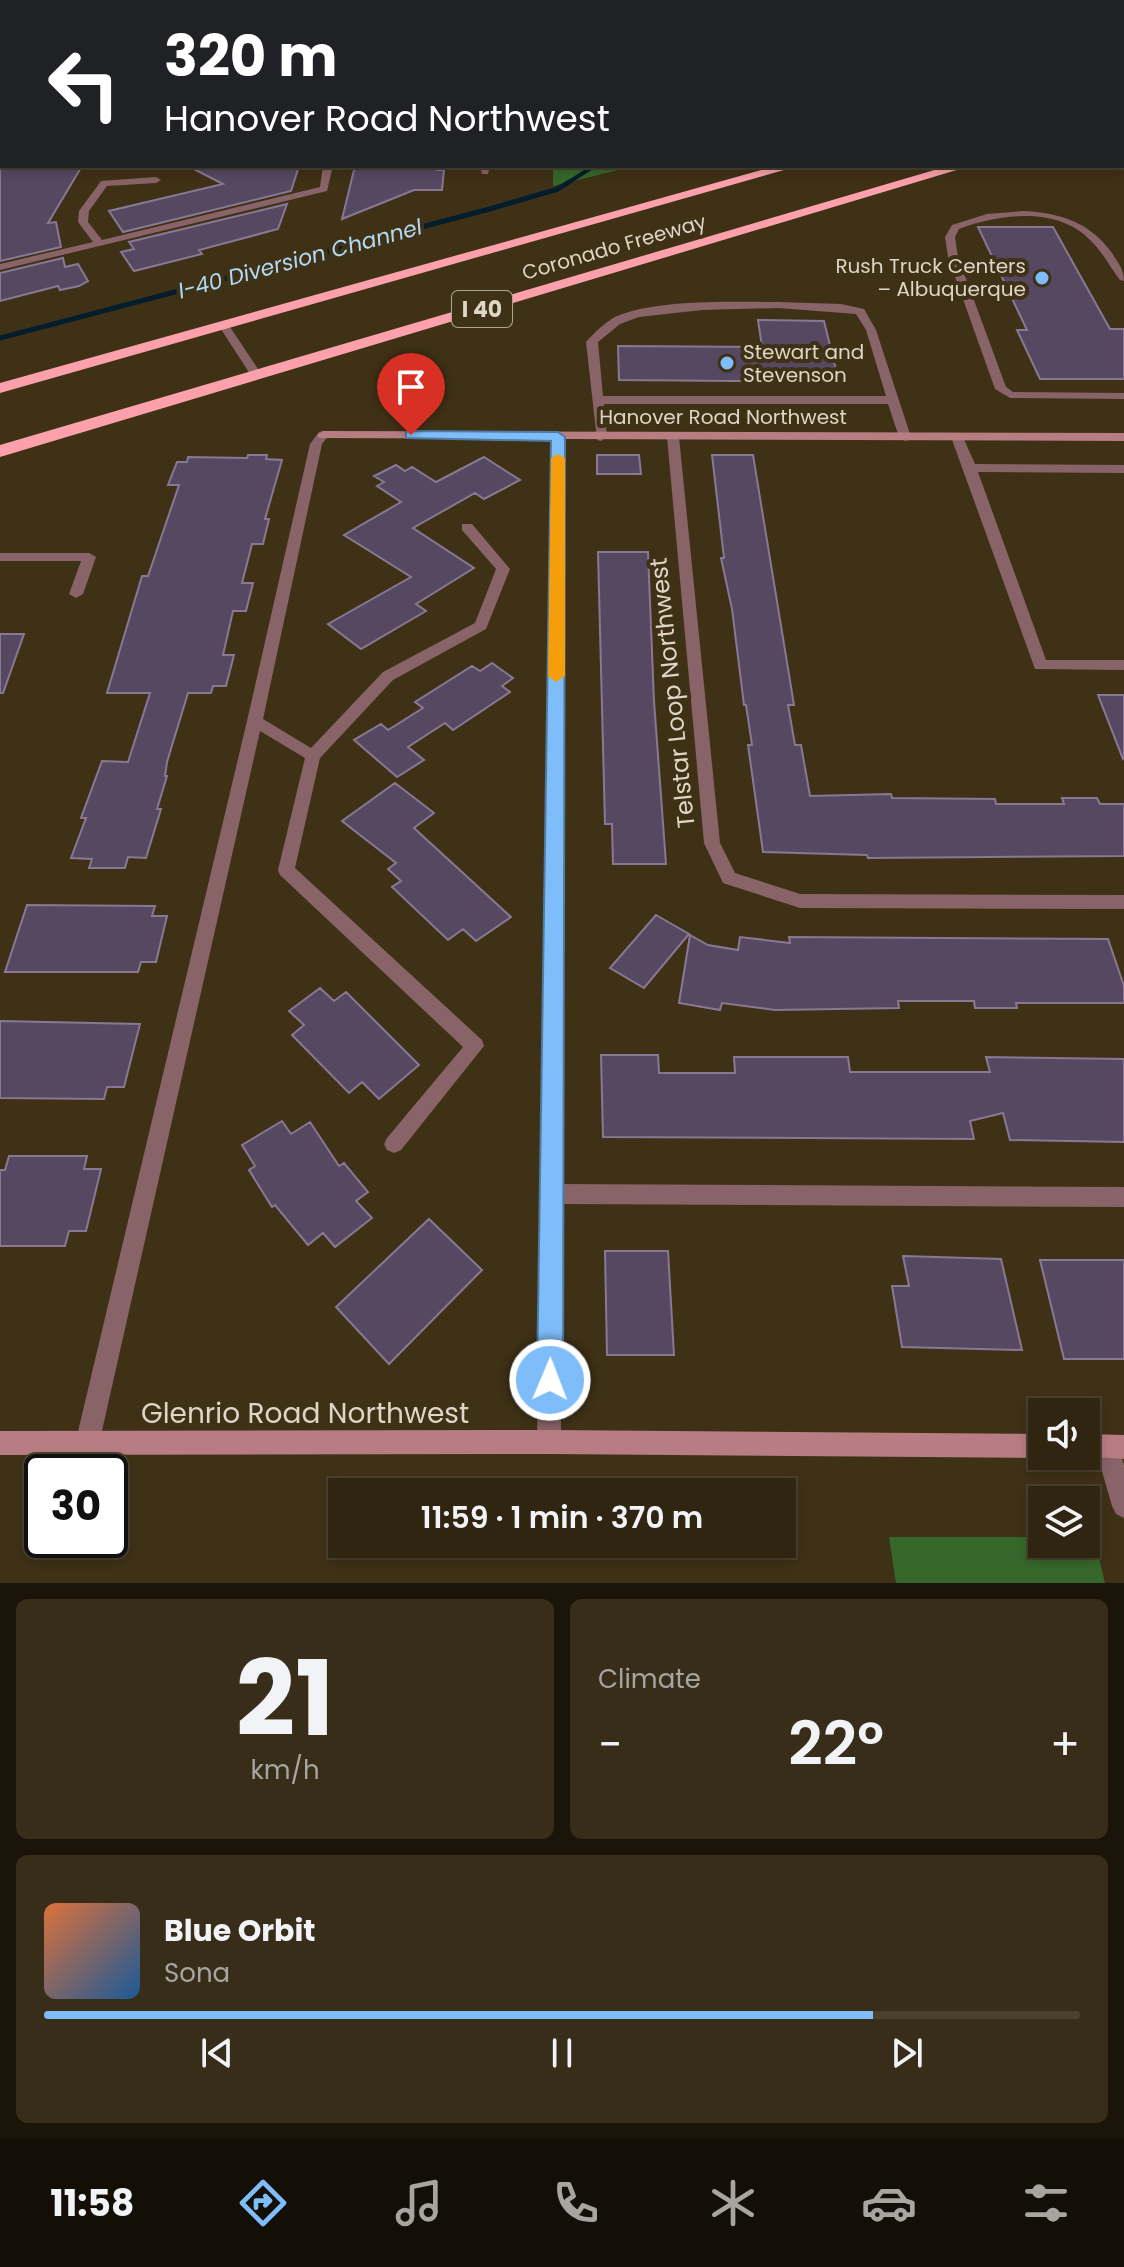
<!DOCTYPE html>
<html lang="en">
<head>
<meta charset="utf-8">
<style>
  :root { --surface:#2f2510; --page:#372d19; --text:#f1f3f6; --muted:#a7a59f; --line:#4a4230; --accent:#7ebdf9 }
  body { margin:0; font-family:Poppins,sans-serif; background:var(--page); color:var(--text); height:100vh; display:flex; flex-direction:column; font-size:30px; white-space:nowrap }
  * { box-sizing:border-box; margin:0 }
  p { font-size:26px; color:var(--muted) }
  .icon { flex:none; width:44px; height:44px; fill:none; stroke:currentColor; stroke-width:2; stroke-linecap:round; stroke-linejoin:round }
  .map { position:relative; height:1583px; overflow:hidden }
  .drawer { display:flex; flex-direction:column; gap:16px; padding:16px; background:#1a1409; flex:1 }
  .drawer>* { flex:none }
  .top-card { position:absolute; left:0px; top:0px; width:1124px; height:168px; box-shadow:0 4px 12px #0003,0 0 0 2px var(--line); background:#202124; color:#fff; overflow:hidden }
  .fabs { position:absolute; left:1028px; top:1398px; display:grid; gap:16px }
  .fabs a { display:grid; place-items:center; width:72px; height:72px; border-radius:0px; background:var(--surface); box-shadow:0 4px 12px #0003,0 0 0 2px var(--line); font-size:40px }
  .speed { position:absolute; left:24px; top:1454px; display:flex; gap:16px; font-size:40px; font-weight:700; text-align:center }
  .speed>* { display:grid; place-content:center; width:104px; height:104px; border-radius:50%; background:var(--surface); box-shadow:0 4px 12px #0003,0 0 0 2px var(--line); line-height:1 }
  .speed .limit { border:4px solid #111; border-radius:12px; background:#fff; color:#111 }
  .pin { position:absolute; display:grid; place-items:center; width:68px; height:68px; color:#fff; margin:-82px -34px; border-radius:50% 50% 50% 0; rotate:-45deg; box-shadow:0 0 8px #0007 }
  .pin .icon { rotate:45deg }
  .me { position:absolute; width:88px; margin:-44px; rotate:1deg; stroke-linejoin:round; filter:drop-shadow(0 0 6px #0008) }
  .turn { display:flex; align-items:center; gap:28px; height:168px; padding:0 32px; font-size:36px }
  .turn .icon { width:104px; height:104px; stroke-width:2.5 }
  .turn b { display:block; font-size:56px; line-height:68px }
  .big { font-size:60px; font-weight:600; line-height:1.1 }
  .drawer .widget { flex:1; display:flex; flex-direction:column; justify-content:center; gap:12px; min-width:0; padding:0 28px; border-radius:12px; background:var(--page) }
  .drawer .dial { align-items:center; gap:0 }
  .dial b { font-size:104px; line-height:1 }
  .song { display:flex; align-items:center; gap:24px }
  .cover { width:96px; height:96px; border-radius:12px; background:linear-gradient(135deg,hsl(20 70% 55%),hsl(210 70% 35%)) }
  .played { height:8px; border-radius:4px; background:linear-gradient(90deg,var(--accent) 80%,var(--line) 80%) }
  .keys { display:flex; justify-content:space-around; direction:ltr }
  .heat { display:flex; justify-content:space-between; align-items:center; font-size:44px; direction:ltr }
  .drawer .tiles { flex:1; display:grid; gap:16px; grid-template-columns:1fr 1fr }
  .widget:last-child { grid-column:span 2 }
  .trip { position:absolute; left:328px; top:1478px; width:468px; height:80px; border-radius:0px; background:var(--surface); box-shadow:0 4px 12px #0003,0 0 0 2px var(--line); font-weight:600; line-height:80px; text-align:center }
  .dock { display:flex; height:128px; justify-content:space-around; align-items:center; background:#130f06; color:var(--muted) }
  .dock .icon { width:56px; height:56px }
  .dock .current { color:var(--accent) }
  .dock b { font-size:36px; color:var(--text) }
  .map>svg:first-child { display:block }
  .green { fill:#37682b }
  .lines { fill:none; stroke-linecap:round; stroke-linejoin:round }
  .stream-far1 { stroke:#031d2c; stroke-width:4 }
  .stream { stroke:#031d2c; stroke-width:5 }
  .building { fill:#574862; stroke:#887894; stroke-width:2 }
  .lane { fill:#886367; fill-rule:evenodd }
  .street { fill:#886367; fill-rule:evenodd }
  .secondary { fill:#b77d83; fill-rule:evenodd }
  .highway { fill:#fca1ac; fill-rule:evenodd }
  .route { fill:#7ebdf9; stroke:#527ba2; stroke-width:2 }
  .slow { fill:#f59e0b }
  .poi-dot { fill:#7ebdf9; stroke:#3f3116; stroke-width:3 }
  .labels { text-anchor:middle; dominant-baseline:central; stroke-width:8; stroke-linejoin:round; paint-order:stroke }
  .far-street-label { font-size:20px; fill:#ded6c6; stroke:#3f3116 }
  .far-poi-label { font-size:20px; fill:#ded6c6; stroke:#3f3116; text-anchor:end }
  .far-water-label { font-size:22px; font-style:italic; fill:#b2daf4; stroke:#3f3116 }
  .shield { fill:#3f3116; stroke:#aea491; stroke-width:2 }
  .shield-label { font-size:22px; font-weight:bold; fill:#ded6c6 }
  .street-label { font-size:24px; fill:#ded6c6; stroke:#3f3116 }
  .near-street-label { font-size:28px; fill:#ded6c6; stroke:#3f3116 }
</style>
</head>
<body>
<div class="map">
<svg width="1124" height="1583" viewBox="0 0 1124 1583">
  <rect width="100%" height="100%" fill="#3f3116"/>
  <!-- green -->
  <path class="green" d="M553,166h82l-82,20z
    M889,1537h153v7h44v-7h8l11,46h-209z"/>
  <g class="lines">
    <!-- stream-far1 -->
    <path class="stream-far1" d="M566,184l28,-18"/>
    <!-- stream -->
    <path class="stream" d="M0,338l486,-128 72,-21 11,-7"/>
  </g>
  <!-- building -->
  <path class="building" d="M0,166h82l-34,57 8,-1 5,25 -61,14z
    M188,166h111l-8,25 -168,41 -14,-21 114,-27z
    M355,166l83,1 -1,3h7l-2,20h-28l-72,29z
    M287,204l-9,25 -79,21 3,4 -68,17 -13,-19 13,-3 -5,-7z
    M978,227h75l57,102h14v50h-84l-23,-49h10z
    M63,258l2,9 13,-3 10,17 -9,5 -19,4 -2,-4 -58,15v-28z
    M758,320l66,1 15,61 -220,-2 -1,-34 144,1z
    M248,455h19l-1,4 16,1 -17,59h4l-6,25h-11l-10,39h11l-7,28h-13l-10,44h11l-8,31h-13l-2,7h-23l-21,69 -2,14h2l-10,33h4l-15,49 -18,-1 -3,11h-36l3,-9 -21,-1 15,-40h-5l21,-57 26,1 22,-69h-43l35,-117h6l31,-91h-11l9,-23h10l1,-5 59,1z
    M597,455h42l2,19h-44z
    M712,455h41l41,250h-6l7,40h6l9,51 81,-2 1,4 103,1 1,5h68l-2,-6h35l3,6h24v52l-256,2 -1,-3 -104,-3 -15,-107h4l-6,-40h-2l-12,-96 -11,-51h3z
    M484,457l36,23 -36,19 -9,-6 -62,35 61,40 -58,36 10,7 -65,38 -33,-25 83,-47 -67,-42 57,-33 -24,-16 7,-4 -10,-6 22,-11 9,6 7,-4 24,15z
    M598,552h50l6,149 12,163h-53l-1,-40h-7z
    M0,634h24l-21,59h-3z
    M492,663l21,15 -11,8 8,6 -57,38 -8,-7 -37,24 16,13 -27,17 -43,-37 27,-16 7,6 35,-22 -8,-6 57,-36 8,5z
    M1098,695h26v63l-1,1z
    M395,783l39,30 -20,15 97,89 -35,24 -13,-12 -15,11 -56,-53 9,-6 -13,-12 8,-6 -54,-42z
    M27,905l128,1 -3,10h15l-11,46h-15l-3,10h-133z
    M656,915l33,19 -45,54 -34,-20z
    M690,935l18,10 30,5 2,-13 50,6 -1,-6 319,2 16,47v17h-108l1,5h-42l-1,-7h-76l1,7 -124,2 -53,-7 -2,7 -41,-7z
    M320,988l14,13 12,-9 73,73 -40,34 -17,-17 -13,11 -57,-58 12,-10 -15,-14z
    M0,1021l140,3 -16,63h-17l-3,12 -104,-1z
    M601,1055h57l1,18h76l-1,-16h114l2,15h140l-4,-15 138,2v83l-114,-2 -7,-27 -33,8 4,18 -371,-2z
    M282,1121l9,13 19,-12 29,44 5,-3 24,29 -12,9 16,17 -37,29 -12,-14 -15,12 -33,-40 -3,2 -23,-37 6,-4 -13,-21z
    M9,1156h78l-3,13h17l-15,62h-17l-4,15h-65v-76h5z
    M429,1219l53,51 -93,94 -53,-57z
    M605,1251h63l6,104h-67z
    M903,1256l98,3 21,91 -120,-3 -10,-61h17z
    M1040,1260h84v99h-60z"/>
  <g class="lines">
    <!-- lane -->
    <path class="lane" d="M317,0h8l-9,2z
      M1024,211c36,2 66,11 88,42 6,10 12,16 12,28l-4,-1c-10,-13 -18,-29 -30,-40 -33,-34 -91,-26 -131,-11l-4,8 3,20 48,130 7,5 111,1v6l-114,-1 -15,-9 -47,-132 -3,-20 7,-12 35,-11z
      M778,302l63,2 23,5 12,21 35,107 -2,3 -4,1 -6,-4 -11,-33h-284l3,33 -6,4 -4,-1 -11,-98c8,-9 18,-19 29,-25 40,-18 118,-15 163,-15zM778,308l78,6 10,16 20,66h-283l-5,-54 22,-18 19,-7 63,-7z
      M220,324h8l34,51 -2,2h-8l-33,-51z
      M323,431l6,4 -7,9 -59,275 48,29 72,-76 92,-49 21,-54 -34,-39v-6h10l38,45 -24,60 -93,51 -73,78 -25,110 187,172 2,6 -83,104 -7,3 -7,-3 -3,-6 3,-6 76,-91 -183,-172 -2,-5 27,-112 -45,-27 -161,713 -4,8 -8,4 -8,-4 -4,-8 172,-723 63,-277 9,-12z
      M957,433l6,4 12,27 149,1v8l-146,-1 68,188h78v10l-89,-1 -84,-232z
      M0,553h89l7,4 -13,37 -7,4 -7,-4 12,-33h-81z
      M1107,1435l8,4 9,26v53l-8,-4 -4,-8 -17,-59 4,-8z"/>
    <!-- street -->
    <path class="street" d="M559,0h8v2h-8z
      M838,0h8l1,2h-8z
      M955,0h8l1,2h-8z
      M1063,0h8l1,2h-8z
      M1121,2h3v4h-2z
      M0,91h2l-2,8z
      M0,111h2v6h-2z
      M323,166h10l-6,25 -327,79v-6l93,-22 -15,-20 1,-11 22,-30 55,-4 5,3 -5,3 -49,3 -18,25 -1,11 14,18 218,-53z
      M480,166h10l-2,8h-6z
      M558,433l6,4 -3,747 563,3v20l-563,-3v238l-4,8 -8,4 -8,-4 -4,-8 15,-1005z
      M673,433l6,4 41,406 15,30 65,21 324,1v14l-324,-1 -77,-25 -19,-40 -37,-406z"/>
    <!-- secondary -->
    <path class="secondary" d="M0,77h2v4h-2z
      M323,431l801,2v8l-805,-3 -2,-3z
      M549,1430l493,4v22h4l-4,2 -493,-4 -549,1v-24z
      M1086,1434l38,1v24l-42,-3h4z"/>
    <!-- highway -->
    <path class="highway" d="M1122,68h2v8h-2z
      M1122,115h2v8h-2z
      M776,166h22l-798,227v-10z
      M948,166h22l-970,291v-12z"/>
  </g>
  <!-- route -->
  <path class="route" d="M411,431l147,1 7,5 -2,943 -4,9 -9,4 -9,-4 -4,-9 14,-939 -145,-3v-6z"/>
  <!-- slow -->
  <path class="slow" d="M558,454l7,4v218l-9,6 -8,-6 3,-218z"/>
  <!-- markers -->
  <g class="poi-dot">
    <circle cx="1042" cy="278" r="8"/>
    <circle cx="727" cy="363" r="8"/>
  </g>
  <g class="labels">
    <!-- far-street labels -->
    <g class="far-street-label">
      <text transform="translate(614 247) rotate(-16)">Coronado Freeway</text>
      <text x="723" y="417">Hanover Road Northwest</text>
    </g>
    <!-- far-poi labels -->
    <g class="far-poi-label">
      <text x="1026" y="266">Rush Truck Centers<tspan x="1026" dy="23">– Albuquerque</tspan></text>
      <text x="743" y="352" text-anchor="start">Stewart and<tspan x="743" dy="23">Stevenson</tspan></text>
    </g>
    <!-- far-water labels -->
    <g class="far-water-label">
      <text transform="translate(300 259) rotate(-15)">I-40 Diversion Channel</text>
    </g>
    <!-- shield labels -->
    <rect class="shield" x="452" y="291" width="60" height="36" rx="6"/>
    <g class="shield-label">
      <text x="482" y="309">I 40</text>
    </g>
    <!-- street labels -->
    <g class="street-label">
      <text transform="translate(672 693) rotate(-96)">Telstar Loop Northwest</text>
    </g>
    <!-- near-street labels -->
    <g class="near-street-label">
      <text x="305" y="1413">Glenrio Road Northwest</text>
    </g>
  </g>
</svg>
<div class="fabs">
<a><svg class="icon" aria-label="sound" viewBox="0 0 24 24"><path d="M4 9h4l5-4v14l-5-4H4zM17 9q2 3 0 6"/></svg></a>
<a><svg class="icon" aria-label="layers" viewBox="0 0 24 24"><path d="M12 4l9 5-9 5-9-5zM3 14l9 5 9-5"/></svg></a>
</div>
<div class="speed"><div class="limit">30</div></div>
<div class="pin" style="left:411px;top:435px;background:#d93025"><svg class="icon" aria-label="arrive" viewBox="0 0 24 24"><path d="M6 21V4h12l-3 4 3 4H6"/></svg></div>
<svg class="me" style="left:550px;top:1380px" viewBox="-20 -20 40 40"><circle r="17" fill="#7ebdf9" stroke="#fff" stroke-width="3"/><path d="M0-11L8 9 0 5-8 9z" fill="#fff"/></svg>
<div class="trip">11:59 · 1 min · 370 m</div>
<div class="top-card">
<div class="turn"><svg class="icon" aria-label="left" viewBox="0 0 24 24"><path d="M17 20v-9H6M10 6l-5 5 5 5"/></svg><div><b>320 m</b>Hanover Road Northwest</div></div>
</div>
</div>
<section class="drawer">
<div class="tiles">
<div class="widget dial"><b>21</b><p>km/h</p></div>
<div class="widget"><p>Climate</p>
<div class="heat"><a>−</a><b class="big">22°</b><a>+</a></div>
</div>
<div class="widget">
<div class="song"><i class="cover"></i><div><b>Blue Orbit</b><p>Sona</p></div></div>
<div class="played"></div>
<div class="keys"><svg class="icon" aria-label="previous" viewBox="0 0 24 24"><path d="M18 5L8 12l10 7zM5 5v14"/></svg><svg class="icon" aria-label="pause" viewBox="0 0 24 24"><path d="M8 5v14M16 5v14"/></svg><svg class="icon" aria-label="next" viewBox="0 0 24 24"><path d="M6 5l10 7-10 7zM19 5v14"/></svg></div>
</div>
</div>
</section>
<nav class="dock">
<b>11:58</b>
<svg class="icon current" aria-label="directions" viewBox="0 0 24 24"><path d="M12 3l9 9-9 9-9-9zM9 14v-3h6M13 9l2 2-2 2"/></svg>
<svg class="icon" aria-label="music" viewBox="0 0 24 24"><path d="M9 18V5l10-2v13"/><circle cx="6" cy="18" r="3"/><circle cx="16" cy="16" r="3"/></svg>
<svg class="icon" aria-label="phone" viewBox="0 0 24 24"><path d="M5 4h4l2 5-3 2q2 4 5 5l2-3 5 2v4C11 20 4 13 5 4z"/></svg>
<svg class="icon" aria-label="climate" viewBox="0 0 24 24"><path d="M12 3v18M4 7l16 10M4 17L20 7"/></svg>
<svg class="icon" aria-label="car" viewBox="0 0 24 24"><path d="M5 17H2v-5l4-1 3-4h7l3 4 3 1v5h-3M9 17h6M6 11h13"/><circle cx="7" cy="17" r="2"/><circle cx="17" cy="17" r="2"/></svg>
<svg class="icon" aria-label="filters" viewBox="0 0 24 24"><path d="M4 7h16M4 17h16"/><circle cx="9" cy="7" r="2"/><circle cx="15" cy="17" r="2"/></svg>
</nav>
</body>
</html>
